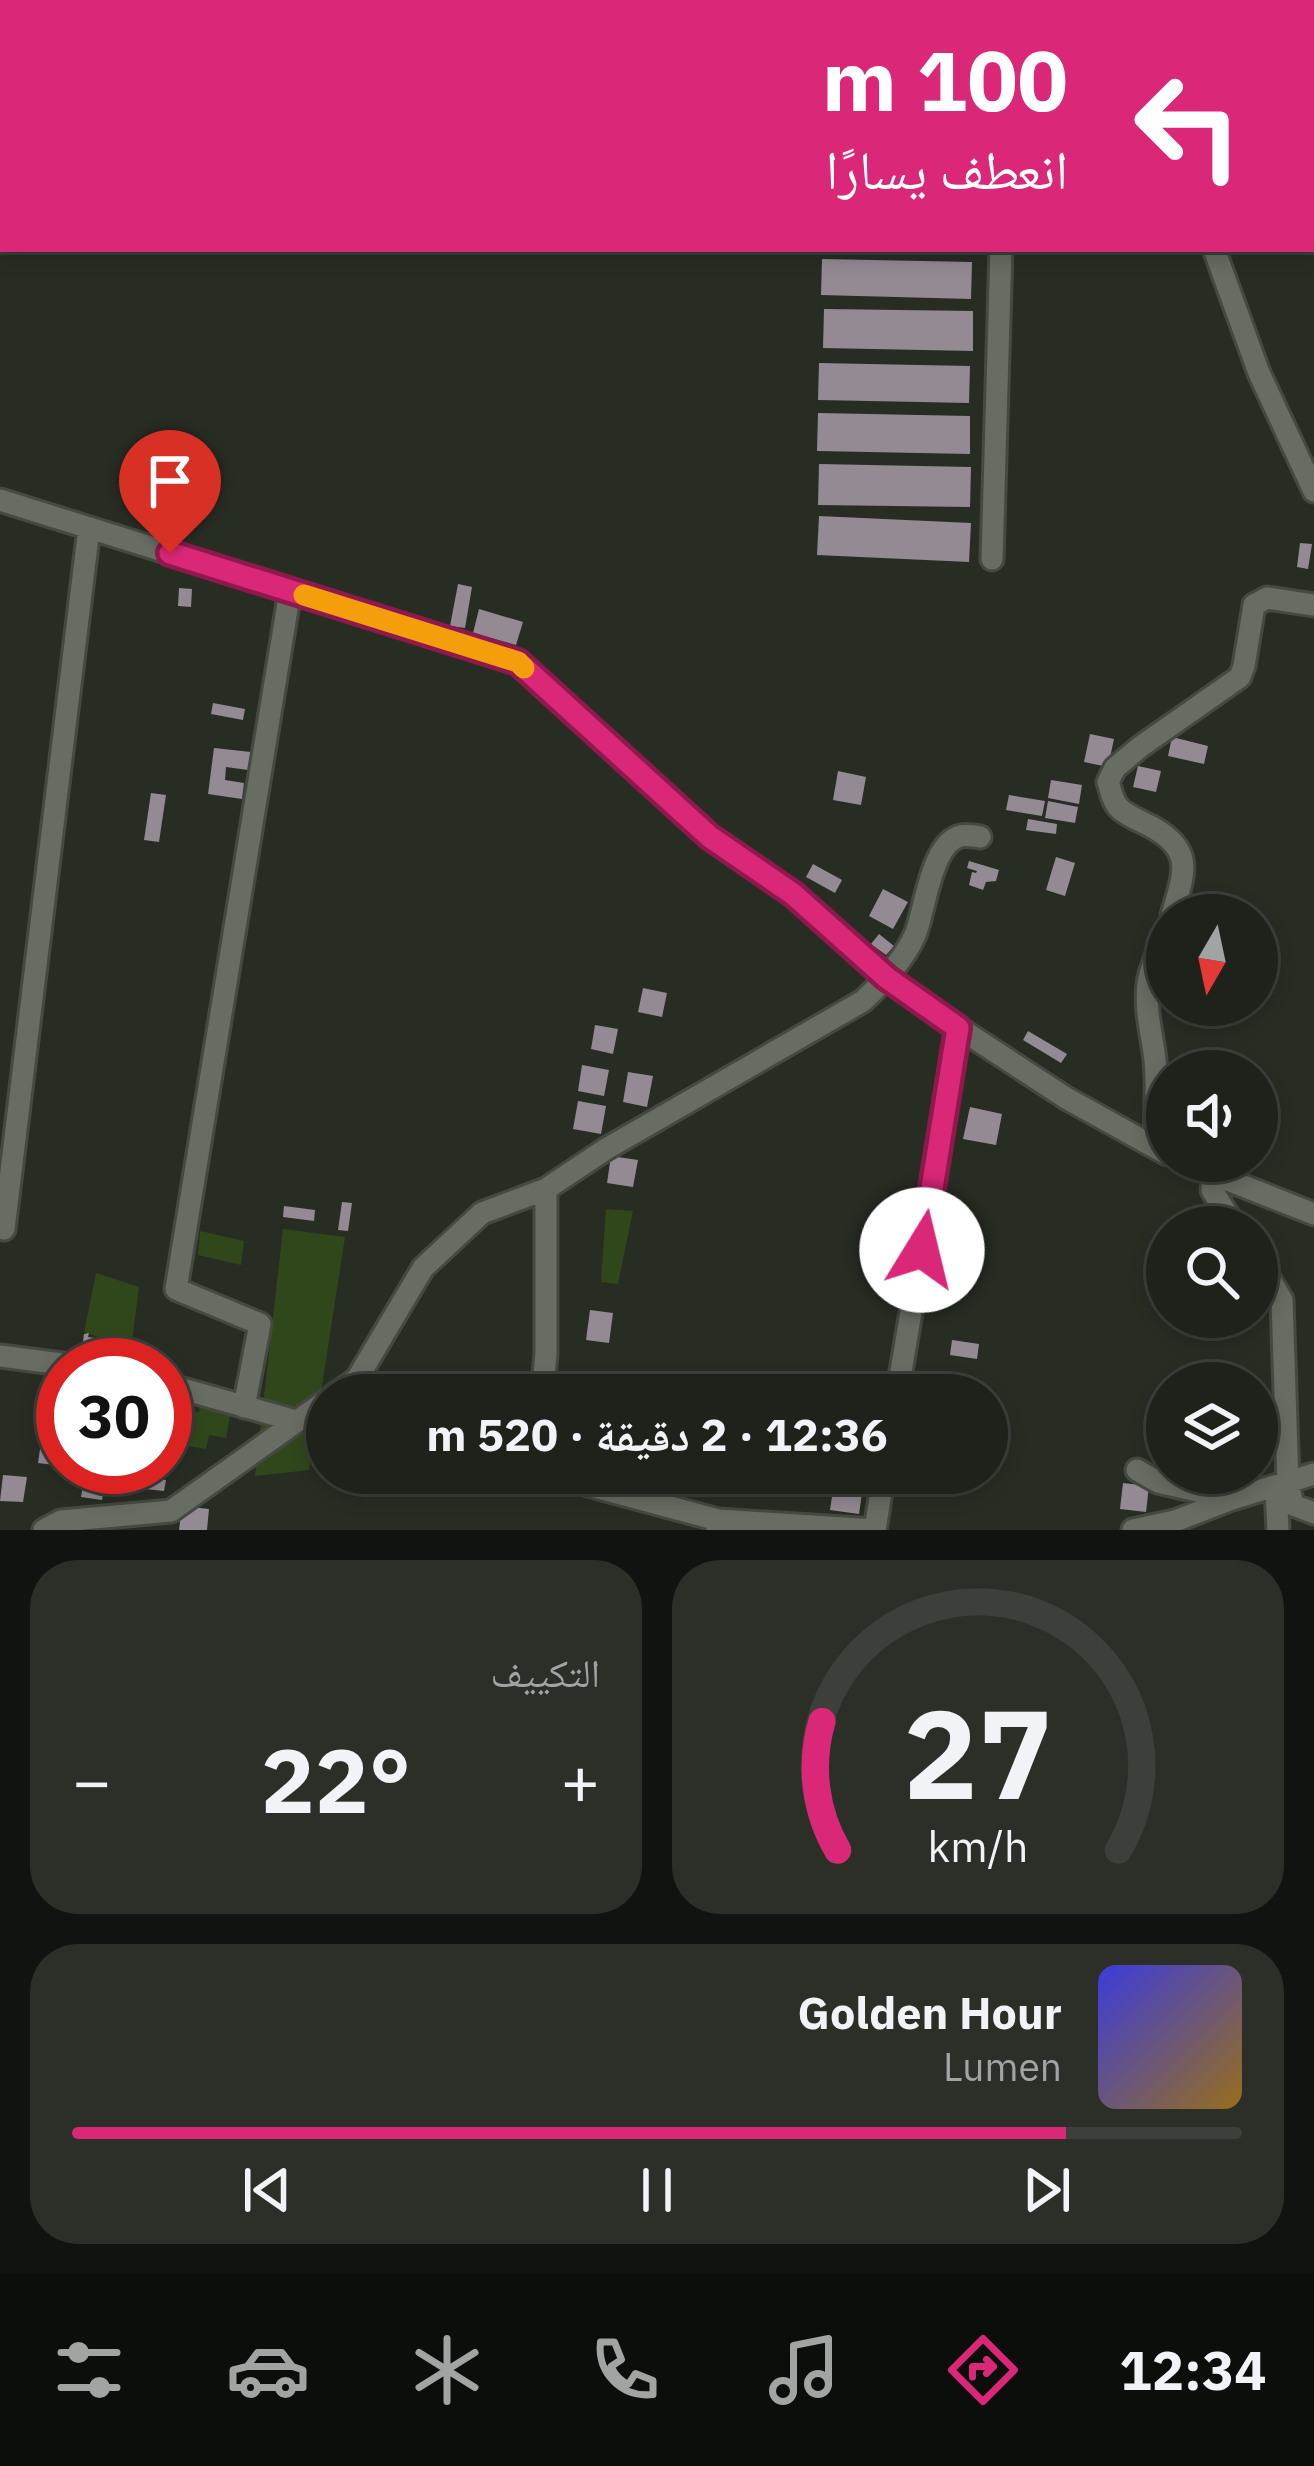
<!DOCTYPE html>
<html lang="ar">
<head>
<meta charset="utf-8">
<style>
  :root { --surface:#1e221b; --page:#2b2f28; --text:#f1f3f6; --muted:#a1a4a3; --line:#3c3f3a; --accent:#db2777 }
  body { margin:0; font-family:"IBM Plex Sans","Noto Naskh Arabic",sans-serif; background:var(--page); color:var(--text); direction:rtl; height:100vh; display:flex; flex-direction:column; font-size:45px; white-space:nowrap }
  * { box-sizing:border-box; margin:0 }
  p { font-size:39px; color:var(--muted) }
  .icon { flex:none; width:66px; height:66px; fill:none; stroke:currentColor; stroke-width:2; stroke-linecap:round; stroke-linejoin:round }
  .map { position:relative; height:1530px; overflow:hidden; direction:ltr }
  .sheet { display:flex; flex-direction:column; gap:30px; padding:30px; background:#10130f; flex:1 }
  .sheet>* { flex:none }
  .hud { position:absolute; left:0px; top:0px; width:1314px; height:252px; box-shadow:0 6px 18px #0003,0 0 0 3px var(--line); direction:rtl; background:#db2777; color:#fff; overflow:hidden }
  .needle { width:78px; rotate:189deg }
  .controls { position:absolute; left:1146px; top:894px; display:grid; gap:24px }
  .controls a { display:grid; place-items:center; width:132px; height:132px; border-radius:50%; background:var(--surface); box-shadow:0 6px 18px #0003,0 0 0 3px var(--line); font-size:60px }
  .speed { position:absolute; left:36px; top:1338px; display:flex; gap:24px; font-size:60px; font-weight:700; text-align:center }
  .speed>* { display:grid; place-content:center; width:156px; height:156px; border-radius:50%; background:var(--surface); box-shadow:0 6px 18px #0003,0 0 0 3px var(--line); line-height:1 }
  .speed .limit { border:18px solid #d22; background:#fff; color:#111 }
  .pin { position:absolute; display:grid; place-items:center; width:102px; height:102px; color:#fff; margin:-123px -51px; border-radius:50% 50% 50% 0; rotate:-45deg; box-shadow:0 0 12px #0007 }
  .pin .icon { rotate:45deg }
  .me { position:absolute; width:132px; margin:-66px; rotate:9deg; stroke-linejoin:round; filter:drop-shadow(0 0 9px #0008) }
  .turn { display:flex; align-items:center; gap:42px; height:252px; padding:0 48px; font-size:54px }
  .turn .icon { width:156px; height:156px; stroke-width:2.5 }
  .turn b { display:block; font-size:84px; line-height:102px }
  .big { font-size:90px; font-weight:700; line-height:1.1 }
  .sheet .tile { flex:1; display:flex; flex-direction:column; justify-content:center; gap:18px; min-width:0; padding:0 42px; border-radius:48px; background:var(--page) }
  .sheet .dial { align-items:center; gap:0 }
  .dial svg { height:312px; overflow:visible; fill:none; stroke:var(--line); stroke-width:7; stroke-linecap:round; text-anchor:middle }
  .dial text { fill:var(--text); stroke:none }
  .song { display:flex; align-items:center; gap:36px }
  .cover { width:144px; height:144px; border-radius:18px; background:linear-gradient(135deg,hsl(240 70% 55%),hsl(40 70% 35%)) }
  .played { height:12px; border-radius:6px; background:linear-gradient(90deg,var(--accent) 85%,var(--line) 85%) }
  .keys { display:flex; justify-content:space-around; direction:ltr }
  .heat { display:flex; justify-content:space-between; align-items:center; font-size:66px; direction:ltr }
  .sheet .tiles { flex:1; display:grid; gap:30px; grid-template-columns:1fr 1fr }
  .tile:last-child { grid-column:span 2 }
  .trip { position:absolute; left:306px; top:1374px; width:702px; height:120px; border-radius:60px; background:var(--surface); box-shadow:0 6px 18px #0003,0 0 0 3px var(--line); font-weight:700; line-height:120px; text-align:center; direction:rtl }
  .menu { display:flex; height:192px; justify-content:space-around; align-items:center; background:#0c0e0b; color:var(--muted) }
  .menu .icon { width:84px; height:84px }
  .menu .current { color:var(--accent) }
  .menu b { font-size:54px; color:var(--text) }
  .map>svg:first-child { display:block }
  .green { fill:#30471b }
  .building { fill:#938a93 }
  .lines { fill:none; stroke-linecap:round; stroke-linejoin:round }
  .minor-casing { stroke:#454942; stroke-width:27 }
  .minor { stroke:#686d63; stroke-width:21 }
  .route-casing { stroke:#8e194d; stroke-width:30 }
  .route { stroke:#db2777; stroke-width:21 }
  .slow { stroke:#f59e0b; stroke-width:21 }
</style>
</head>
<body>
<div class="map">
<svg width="1314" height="1530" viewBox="0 0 1314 1530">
  <rect width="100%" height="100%" fill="#282d24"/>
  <!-- green -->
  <path class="green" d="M606,1209l27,2 -15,73 -17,-2z
    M283,1229l62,8 -36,233 -54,6z
    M200,1231l44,10 -3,24 -43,-10z
    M96,1273l43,14 -8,62 -47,-17z
    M200,1405l31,5 -5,28 -17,-3 -3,14 -18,-3 3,-35 8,1z"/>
  <!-- building -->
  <path class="building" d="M822,259l150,3 -1,37 -150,-4z
    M824,309l149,2v40l-150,-3z
    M819,363l151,3 -1,37 -151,-3z
    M818,413l152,3v38l-153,-3z
    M819,464l152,3 -1,40 -152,-2z
    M819,516l152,7 -2,39 -152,-7z
    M1300,543l12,1 -4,25 -11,-2z
    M458,584l14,3 -7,41 -15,-2z
    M179,588l13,1 -1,18 -13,-1z
    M479,609l44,13 -7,23 -43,-12z
    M213,703l32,6 -2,11 -32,-6z
    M1090,734l24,5 -6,28 -24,-5z
    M1172,737l36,9 -4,18 -36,-8z
    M214,748l37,4 -3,18 -22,-3 -1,13 19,3 -2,16 -34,-5z
    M1138,766l23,5 -5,21 -23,-5z
    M838,771l28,6 -5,28 -28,-5z
    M1051,780l31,5 -3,19 -31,-6z
    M151,793l15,2 -7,47 -15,-2z
    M1009,795l36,6 -3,15 -36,-6z
    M1048,801l30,6 -3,16 -30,-5z
    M1028,819l29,5 -1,10 -30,-4z
    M1056,857l19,6 -10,33 -19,-6z
    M969,861l30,9 -3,11 -10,1 -3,8 -14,-5 3,-13 4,1 1,-2 -10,-3z
    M813,864l29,16 -7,13 -29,-16z
    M883,889l25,13 -15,27 -24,-13z
    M879,934l15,12 -8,9 -15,-11z
    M643,988l24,5 -5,24 -24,-5z
    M1196,1005h26l-2,13 -25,-3z
    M595,1025l23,4 -5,25 -22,-5z
    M1028,1031l39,23 -6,9 -38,-23z
    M582,1065l27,5 -5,26 -26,-5z
    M628,1072l25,4 -6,31 -24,-5z
    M578,1101l28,5 -5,28 -28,-5z
    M970,1107l32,7 -6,31 -33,-6z
    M611,1156l27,4 -5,27 -26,-4z
    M342,1202l10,1 -4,28 -10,-1z
    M284,1206l31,4 -1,11 -31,-4z
    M590,1310l23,3 -4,30 -23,-3z
    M89,1333l-1,4 42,6 -6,19 -16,-3 1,-6 -6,-3 -1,6 -11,-1 1,-5 -10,-1 2,-15z
    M952,1340l27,4 -2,15 -27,-4z
    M41,1442l22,3v21l-25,-3z
    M141,1467h10l-1,11 16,2 -2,11 -37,-4 1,-11 12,1z
    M3,1475l24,2 -4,25 -23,-1z
    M84,1479l21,3 -3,18 -21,-3z
    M840,1483l23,3 -4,28 -29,-4 3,-20 6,1z
    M1123,1483l26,3 -3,26 -26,-3z
    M182,1506l27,3 -2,21h-28z"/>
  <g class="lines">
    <!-- minor casing -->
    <g class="minor-casing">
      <path id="minor" d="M1001,0v3
        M1104,0l1,3
        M1214,249l45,124 55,118
        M0,500l518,162 192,175 83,57 94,84 72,50 107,70 101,56
        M992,559l9,-310
        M1172,915c12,-42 23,-64 -20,-88 -11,-6 -25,-11 -33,-19 -7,-7 -8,-18 -11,-26l7,-14 25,-21 100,-70 4,-11 10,-61 13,-7 47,7
        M1155,1147c0,-29 3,-58 0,-87 -3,-27 -10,-47 -7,-76 2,-18 13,-37 19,-54
        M1180,1161l134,53
        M1214,1176l-2,14 23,37
        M4,1229l85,-701
        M1257,1258l25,42 6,183 5,22 21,8
        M0,1356l69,9
        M165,1384l131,37
        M334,1395l23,-16 66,-111 59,-55 64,-24 60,-40 257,-148c20,-19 40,-40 52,-66 10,-24 16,-93 46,-99 2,-1 16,0 19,1
        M542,1395l4,-41v-165
        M897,1395l62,-367
        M244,1407l16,-83 -84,-35 114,-698
        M1137,1470l21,12 74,17 82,-25
        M543,1473l175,47
        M1276,1487l2,43
        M44,1530l17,-9 110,-10 156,-111
        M717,1530l1,-10 157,10 9,-57
        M1133,1530l42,-9 57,-22"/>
    </g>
    <!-- minor -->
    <use href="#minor" class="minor"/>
  </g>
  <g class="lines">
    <!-- route casing -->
    <g class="route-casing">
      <path id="route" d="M170,553l348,109 192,175 83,57 94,84 71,50 -36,222"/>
    </g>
    <!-- route -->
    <use href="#route" class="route"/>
    <!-- slow -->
    <path class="slow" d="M304,595l214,67 6,6"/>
  </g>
</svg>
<div class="controls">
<a><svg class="needle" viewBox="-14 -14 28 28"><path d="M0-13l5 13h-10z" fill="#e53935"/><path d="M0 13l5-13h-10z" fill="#a1a4a3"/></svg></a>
<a><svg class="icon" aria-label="sound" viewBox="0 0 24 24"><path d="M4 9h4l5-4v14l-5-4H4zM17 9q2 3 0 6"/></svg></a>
<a><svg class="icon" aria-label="search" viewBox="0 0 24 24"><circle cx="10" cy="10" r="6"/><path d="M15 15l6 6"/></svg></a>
<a><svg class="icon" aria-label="layers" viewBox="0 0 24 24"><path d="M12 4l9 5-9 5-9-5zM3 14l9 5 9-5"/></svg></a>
</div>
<div class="speed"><div class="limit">30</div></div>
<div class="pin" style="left:170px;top:553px;background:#d93025"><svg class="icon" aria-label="arrive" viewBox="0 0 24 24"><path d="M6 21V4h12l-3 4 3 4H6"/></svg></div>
<svg class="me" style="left:922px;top:1250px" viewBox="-20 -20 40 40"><circle r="19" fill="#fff"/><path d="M0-13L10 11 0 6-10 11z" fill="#db2777"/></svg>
<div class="trip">12:36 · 2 دقيقة · 520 m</div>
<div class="hud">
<div class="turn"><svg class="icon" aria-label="left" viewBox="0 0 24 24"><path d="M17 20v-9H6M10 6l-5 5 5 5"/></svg><div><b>100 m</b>انعطف يسارًا</div></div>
</div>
</div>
<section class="sheet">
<div class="tiles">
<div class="tile dial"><svg viewBox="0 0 100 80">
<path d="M14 69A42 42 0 1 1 86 69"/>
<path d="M14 69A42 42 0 0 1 10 36" stroke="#db2777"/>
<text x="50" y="56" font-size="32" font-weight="700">27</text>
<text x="50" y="72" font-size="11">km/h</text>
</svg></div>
<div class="tile"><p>التكييف</p>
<div class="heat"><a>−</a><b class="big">22°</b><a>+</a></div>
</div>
<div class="tile">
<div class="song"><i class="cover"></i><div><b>Golden Hour</b><p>Lumen</p></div></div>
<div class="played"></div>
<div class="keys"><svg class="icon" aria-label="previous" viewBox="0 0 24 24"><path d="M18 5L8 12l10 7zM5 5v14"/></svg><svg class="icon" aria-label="pause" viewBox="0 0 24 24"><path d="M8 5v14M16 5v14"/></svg><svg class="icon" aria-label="next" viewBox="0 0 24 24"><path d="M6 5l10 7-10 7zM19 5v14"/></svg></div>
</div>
</div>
</section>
<nav class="menu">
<b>12:34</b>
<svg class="icon current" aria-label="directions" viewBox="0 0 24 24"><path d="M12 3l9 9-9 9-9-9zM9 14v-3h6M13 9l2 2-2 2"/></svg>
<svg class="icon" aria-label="music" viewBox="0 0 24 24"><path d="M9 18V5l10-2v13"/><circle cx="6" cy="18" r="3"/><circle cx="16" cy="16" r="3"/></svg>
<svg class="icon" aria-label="phone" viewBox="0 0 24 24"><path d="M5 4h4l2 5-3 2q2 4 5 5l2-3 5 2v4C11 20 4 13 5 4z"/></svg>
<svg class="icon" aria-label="climate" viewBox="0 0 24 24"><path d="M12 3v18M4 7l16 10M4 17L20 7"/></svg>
<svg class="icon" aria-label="car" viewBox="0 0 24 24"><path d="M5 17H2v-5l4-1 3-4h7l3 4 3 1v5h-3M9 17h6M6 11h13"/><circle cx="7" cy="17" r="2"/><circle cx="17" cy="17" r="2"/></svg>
<svg class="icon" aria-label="filters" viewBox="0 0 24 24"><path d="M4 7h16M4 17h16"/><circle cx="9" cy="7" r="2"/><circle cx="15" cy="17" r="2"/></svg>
</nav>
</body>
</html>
